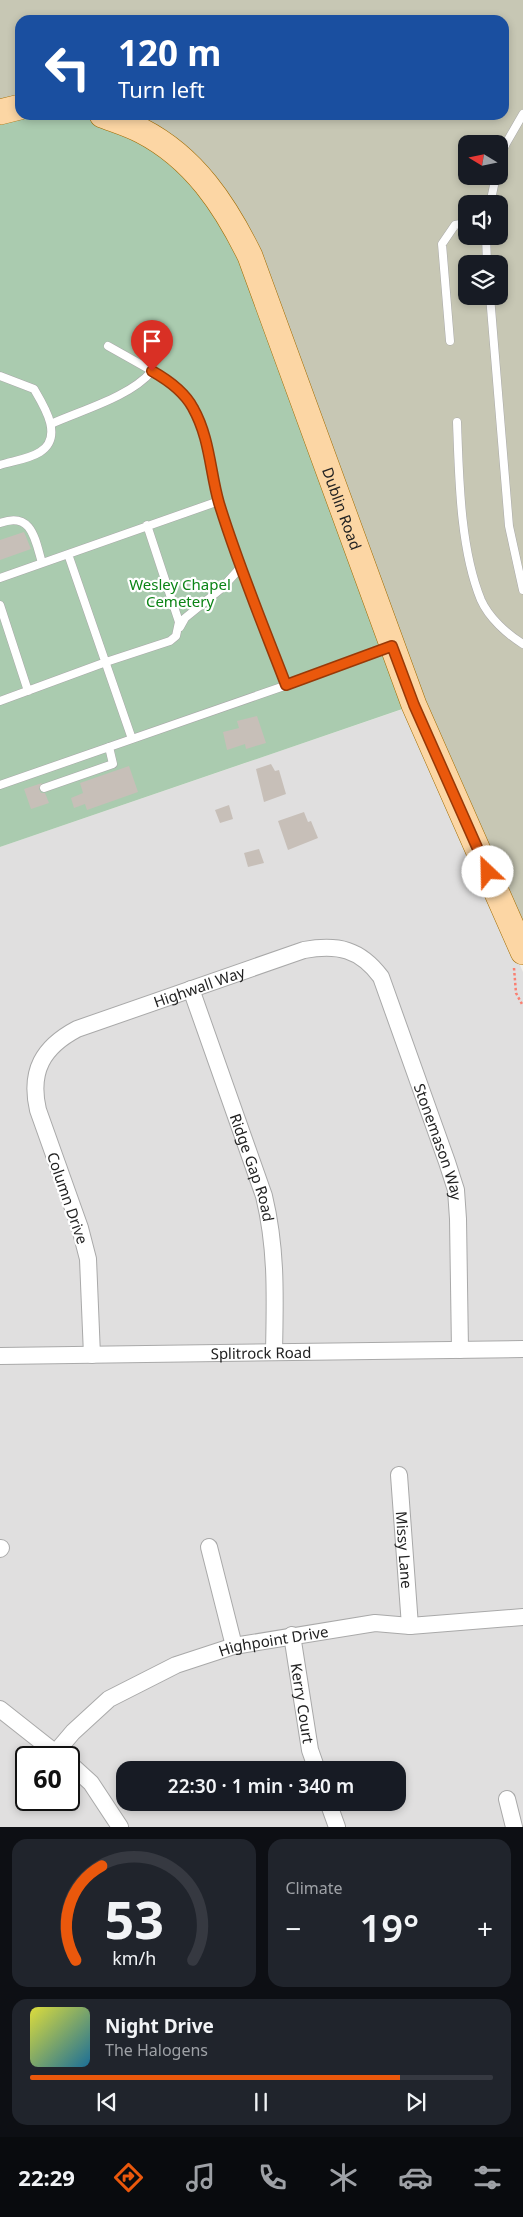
<!DOCTYPE html>
<html lang="en">
<head>
<meta charset="utf-8">
<style>
  :root { --surface:#171b24; --page:#20242c; --text:#f1f3f6; --muted:#9ea1a6; --line:#363941; --accent:#ea580c }
  body { margin:0; font-family:"Noto Sans",sans-serif; background:var(--page); color:var(--text); height:100vh; display:flex; flex-direction:column; font-size:19px; white-space:nowrap }
  * { box-sizing:border-box; margin:0 }
  p { font-size:16px; color:var(--muted) }
  .icon { flex:none; width:28px; height:28px; fill:none; stroke:currentColor; stroke-width:2; stroke-linecap:round; stroke-linejoin:round }
  .map { position:relative; height:1827px; overflow:hidden }
  .sheet { display:flex; flex-direction:column; gap:12px; padding:12px; background:#0d0f14; flex:1 }
  .sheet>* { flex:none }
  .top-card { position:absolute; left:15px; top:15px; width:494px; height:105px; border-radius:15px; box-shadow:0 2px 8px #0003; background:#1a4fa0; color:#fff; overflow:hidden }
  .needle { width:32px; rotate:280deg }
  .tools { position:absolute; left:458px; top:135px; display:grid; gap:10px }
  .tools a { display:grid; place-items:center; width:50px; height:50px; border-radius:10px; background:var(--surface); box-shadow:0 2px 8px #0003; font-size:25px }
  .speed { position:absolute; left:15px; top:1746px; display:flex; gap:10px; font-size:25px; font-weight:700; text-align:center }
  .speed>* { display:grid; place-content:center; width:65px; height:65px; border-radius:50%; background:var(--surface); box-shadow:0 2px 8px #0003; line-height:1 }
  .speed .limit { border:2px solid #111; border-radius:8px; background:#fff; color:#111 }
  .pin { position:absolute; display:grid; place-items:center; width:42px; height:42px; color:#fff; margin:-51px -21px; border-radius:50% 50% 50% 0; rotate:-45deg; box-shadow:0 0 5px #0007 }
  .pin .icon { rotate:45deg }
  .me { position:absolute; width:55px; margin:-28px; rotate:336deg; stroke-linejoin:round; filter:drop-shadow(0 0 4px #0008) }
  .turn { display:flex; align-items:center; gap:18px; height:105px; padding:0 20px; font-size:22px }
  .turn .icon { width:65px; height:65px; stroke-width:2.5 }
  .turn b { display:block; font-size:35px; line-height:42px }
  .big { font-size:38px; font-weight:600; line-height:1.1 }
  .sheet .tile { flex:1; display:flex; flex-direction:column; justify-content:center; gap:8px; min-width:0; padding:0 18px; border-radius:15px; background:var(--page) }
  .sheet .dial { align-items:center; gap:0 }
  .dial svg { height:130px; overflow:visible; fill:none; stroke:var(--line); stroke-width:7; stroke-linecap:round; text-anchor:middle }
  .dial text { fill:var(--text); stroke:none }
  .song { display:flex; align-items:center; gap:15px }
  .cover { width:60px; height:60px; border-radius:8px; background:linear-gradient(135deg,hsl(60 70% 55%),hsl(200 70% 35%)) }
  .played { height:5px; border-radius:2px; background:linear-gradient(90deg,var(--accent) 80%,var(--line) 80%) }
  .keys { display:flex; justify-content:space-around; direction:ltr }
  .heat { display:flex; justify-content:space-between; align-items:center; font-size:28px; direction:ltr }
  .sheet .tiles { flex:1; display:grid; gap:12px; grid-template-columns:1fr 1fr }
  .tile:last-child { grid-column:span 2 }
  .trip { position:absolute; left:116px; top:1761px; width:290px; height:50px; border-radius:15px; background:var(--surface); box-shadow:0 2px 8px #0003; font-weight:600; line-height:50px; text-align:center }
  .menu { display:flex; height:80px; justify-content:space-around; align-items:center; background:#090b0e; color:var(--muted) }
  .menu .icon { width:35px; height:35px }
  .menu .on { color:var(--accent) }
  .menu b { font-size:22px; color:var(--text) }
  .map>svg:first-child { display:block }
  .residential { fill:#e0dfdf; fill-rule:evenodd }
  .construction { fill:#c7c7b4; fill-rule:evenodd }
  .cemetery { fill:#aacbaf }
  .building { fill:#c7bfb8 }
  .lines { fill:none; stroke-linecap:round; stroke-linejoin:round }
  .service-casing { stroke:#a9a9a9; stroke-width:9 }
  .minor-casing { stroke:#a9a9a9; stroke-width:18 }
  .primary-casing { stroke:#a06b00; stroke-width:26 }
  .path { stroke:#fa8072; stroke-width:2.5; stroke-dasharray:2.5 2.5; stroke-linecap:butt }
  .service { stroke:#fff; stroke-width:8 }
  .minor { stroke:#fff; stroke-width:16 }
  .primary { stroke:#fcd6a4; stroke-width:25 }
  .route-casing { stroke:#983908; stroke-width:12 }
  .route { stroke:#ea580c; stroke-width:9 }
  .labels { text-anchor:middle; dominant-baseline:central; stroke-width:4.5; stroke-linejoin:round; paint-order:stroke }
  .street-label { font-size:15px; fill:#222; stroke:#fff }
  .park-label { font-size:15px; fill:#0c8416; stroke:#fff }
</style>
</head>
<body>
<div class="map">
<svg width="523" height="1827" viewBox="0 0 523 1827">
  <rect width="100%" height="100%" fill="#f2efe9"/>
  <!-- residential -->
  <path class="residential" d="M406,708l117,264v855h-523v-980zM26,1758h43v42h-43zM125,1770h273v32h-273z"/>
  <!-- construction -->
  <path class="construction" d="M0,0h523v952l-109,-247 -312,-590h402v-95h-484v87l-20,5zM466,144h33v32h-33zM466,204h33v32h-33zM466,264h33v32h-33z"/>
  <!-- cemetery -->
  <path class="cemetery" d="M0,112l20,3h82l111,77 201,513 -414,142z"/>
  <!-- building -->
  <path class="building" d="M24,532l7,17 -31,11v-20z
    M257,716l9,27 -20,6 -1,-5 -18,6 -4,-18 16,-4 -2,-7z
    M271,764l4,7 4,-1 7,24 -22,8 -8,-33z
    M129,766l9,26 -51,18 -2,-6 -11,4 -3,-10 12,-5 -3,-10z
    M42,783l-3,6 2,4h4l4,10 -18,6 -7,-20z
    M229,805l4,14 -13,4 -5,-13z
    M304,812l4,10 3,-1 7,17 -30,12 -10,-29z
    M259,849l5,14 -16,4 -4,-14z"/>
  <g class="lines">
    <!-- service casing -->
    <g class="service-casing">
      <path id="service" d="M499,161l1,-7 23,-40
        M490,204l6,-28
        M486,236l1,28
        M490,296l19,230 14,64
        M450,341l-8,-97 13,-19 11,-2
        M108,346l64,36 21,25 10,24 16,70
        M0,376l34,13c10,17 30,48 6,63 -11,7 -27,9 -40,13
        M457,422c2,55 3,127 24,178 8,18 26,34 42,44
        M51,424c31,-14 79,-27 101,-53
        M0,523c32,-12 35,16 42,40
        M68,554l64,185
        M0,578l219,-77 22,66 45,118
        M0,605l28,86
        M180,627l5,-9 37,-30 19,-21
        M0,701l106,-39 64,-21 6,-5 3,-14 -32,-97
        M0,785l293,-102 96,-36
        M44,788l69,-24 -4,-17"/>
    </g>
    <!-- minor casing -->
    <g class="minor-casing">
      <g id="minor">
        <path id="s1" d="M191,989l73,207c13,54 11,102 10,156"/>
        <path id="s2" d="M92,1355l-4,-96 -8,-31 -42,-118c-9,-39 5,-63 39,-81l227,-79c34,-6 56,-1 77,27l66,185 9,28 2,29 2,131"/>
        <path id="s3" d="M0,1356l523,-7"/>
        <path id="s4" d="M399,1475l11,151"/>
        <path d="M209,1547l25,99"/>
        <path d="M0,1549l1,-1"/>
        <path id="s5" d="M292,1635l18,115 7,20"/>
        <path d="M0,1709l62,49"/>
        <path id="s6" d="M56,1752l17,-20 36,-33 67,-34 58,-19 141,-23 35,3 113,-9"/>
        <path d="M69,1763l22,20 29,44"/>
        <path d="M507,1799l7,28"/>
        <path d="M328,1802l9,25"/>
      </g>
    </g>
    <!-- primary casing -->
    <g class="primary-casing">
      <g id="primary">
        <path d="M0,112l20,-5"/>
        <path id="s7" d="M102,115c13,5 27,9 40,16 52,27 83,74 108,125l164,449 109,247"/>
      </g>
    </g>
    <!-- path -->
    <path class="path" d="M514,968l2,25 7,13"/>
    <!-- service -->
    <use href="#service" class="service"/>
    <!-- minor -->
    <use href="#minor" class="minor"/>
    <!-- primary -->
    <use href="#primary" class="primary"/>
  </g>
  <g class="lines">
    <!-- route casing -->
    <g class="route-casing">
      <path id="route" d="M152,371c16,9 32,20 41,37 17,30 17,64 26,95 19,62 44,122 67,182l106,-39 22,59 74,167"/>
    </g>
    <!-- route -->
    <use href="#route" class="route"/>
  </g>
  <g class="labels">
    <!-- street labels -->
    <g class="street-label">
      <text stroke="none"><textPath href="#s7" startOffset="480">Dublin Road</textPath></text>
      <text stroke="none"><textPath href="#s2" startOffset="481">Highwall Way</textPath></text>
      <text stroke="none"><textPath href="#s2" startOffset="854">Stonemason Way</textPath></text>
      <text stroke="none"><textPath href="#s1" startOffset="189">Ridge Gap Road</textPath></text>
      <text transform="translate(68 1198) rotate(71)">Column Drive</text>
      <text stroke="none"><textPath href="#s3" startOffset="261">Splitrock Road</textPath></text>
      <text stroke="none"><textPath href="#s4" startOffset="75">Missy Lane</textPath></text>
      <text stroke="none"><textPath href="#s6" startOffset="251">Highpoint Drive</textPath></text>
      <text stroke="none"><textPath href="#s5" startOffset="69">Kerry Court</textPath></text>
    </g>
    <!-- park labels -->
    <g class="park-label">
      <text x="180" y="584">Wesley Chapel<tspan x="180" dy="17">Cemetery</tspan></text>
    </g>
  </g>
</svg>
<div class="tools">
<a><svg class="needle" viewBox="-14 -14 28 28"><path d="M0-13l5 13h-10z" fill="#e53935"/><path d="M0 13l5-13h-10z" fill="#9ea1a6"/></svg></a>
<a><svg class="icon" aria-label="sound" viewBox="0 0 24 24"><path d="M4 9h4l5-4v14l-5-4H4zM17 9q2 3 0 6"/></svg></a>
<a><svg class="icon" aria-label="layers" viewBox="0 0 24 24"><path d="M12 4l9 5-9 5-9-5zM3 14l9 5 9-5"/></svg></a>
</div>
<div class="speed"><div class="limit">60</div></div>
<div class="pin" style="left:152px;top:371px;background:#d93025"><svg class="icon" aria-label="arrive" viewBox="0 0 24 24"><path d="M6 21V4h12l-3 4 3 4H6"/></svg></div>
<svg class="me" style="left:488px;top:872px" viewBox="-20 -20 40 40"><circle r="19" fill="#fff"/><path d="M0-13L10 11 0 6-10 11z" fill="#ea580c"/></svg>
<div class="trip">22:30 · 1 min · 340 m</div>
<div class="top-card">
<div class="turn"><svg class="icon" aria-label="left" viewBox="0 0 24 24"><path d="M17 20v-9H6M10 6l-5 5 5 5"/></svg><div><b>120 m</b>Turn left</div></div>
</div>
</div>
<section class="sheet">
<div class="tiles">
<div class="tile dial"><svg viewBox="0 0 100 80">
<path d="M14 69A42 42 0 1 1 86 69"/>
<path d="M14 69A42 42 0 0 1 30 11" stroke="#ea580c"/>
<text x="50" y="56" font-size="32" font-weight="700">53</text>
<text x="50" y="72" font-size="11">km/h</text>
</svg></div>
<div class="tile"><p>Climate</p>
<div class="heat"><a>−</a><b class="big">19°</b><a>+</a></div>
</div>
<div class="tile">
<div class="song"><i class="cover"></i><div><b>Night Drive</b><p>The Halogens</p></div></div>
<div class="played"></div>
<div class="keys"><svg class="icon" aria-label="previous" viewBox="0 0 24 24"><path d="M18 5L8 12l10 7zM5 5v14"/></svg><svg class="icon" aria-label="pause" viewBox="0 0 24 24"><path d="M8 5v14M16 5v14"/></svg><svg class="icon" aria-label="next" viewBox="0 0 24 24"><path d="M6 5l10 7-10 7zM19 5v14"/></svg></div>
</div>
</div>
</section>
<nav class="menu">
<b>22:29</b>
<svg class="icon on" aria-label="directions" viewBox="0 0 24 24"><path d="M12 3l9 9-9 9-9-9zM9 14v-3h6M13 9l2 2-2 2"/></svg>
<svg class="icon" aria-label="music" viewBox="0 0 24 24"><path d="M9 18V5l10-2v13"/><circle cx="6" cy="18" r="3"/><circle cx="16" cy="16" r="3"/></svg>
<svg class="icon" aria-label="phone" viewBox="0 0 24 24"><path d="M5 4h4l2 5-3 2q2 4 5 5l2-3 5 2v4C11 20 4 13 5 4z"/></svg>
<svg class="icon" aria-label="climate" viewBox="0 0 24 24"><path d="M12 3v18M4 7l16 10M4 17L20 7"/></svg>
<svg class="icon" aria-label="car" viewBox="0 0 24 24"><path d="M5 17H2v-5l4-1 3-4h7l3 4 3 1v5h-3M9 17h6M6 11h13"/><circle cx="7" cy="17" r="2"/><circle cx="17" cy="17" r="2"/></svg>
<svg class="icon" aria-label="filters" viewBox="0 0 24 24"><path d="M4 7h16M4 17h16"/><circle cx="9" cy="7" r="2"/><circle cx="15" cy="17" r="2"/></svg>
</nav>
</body>
</html>
